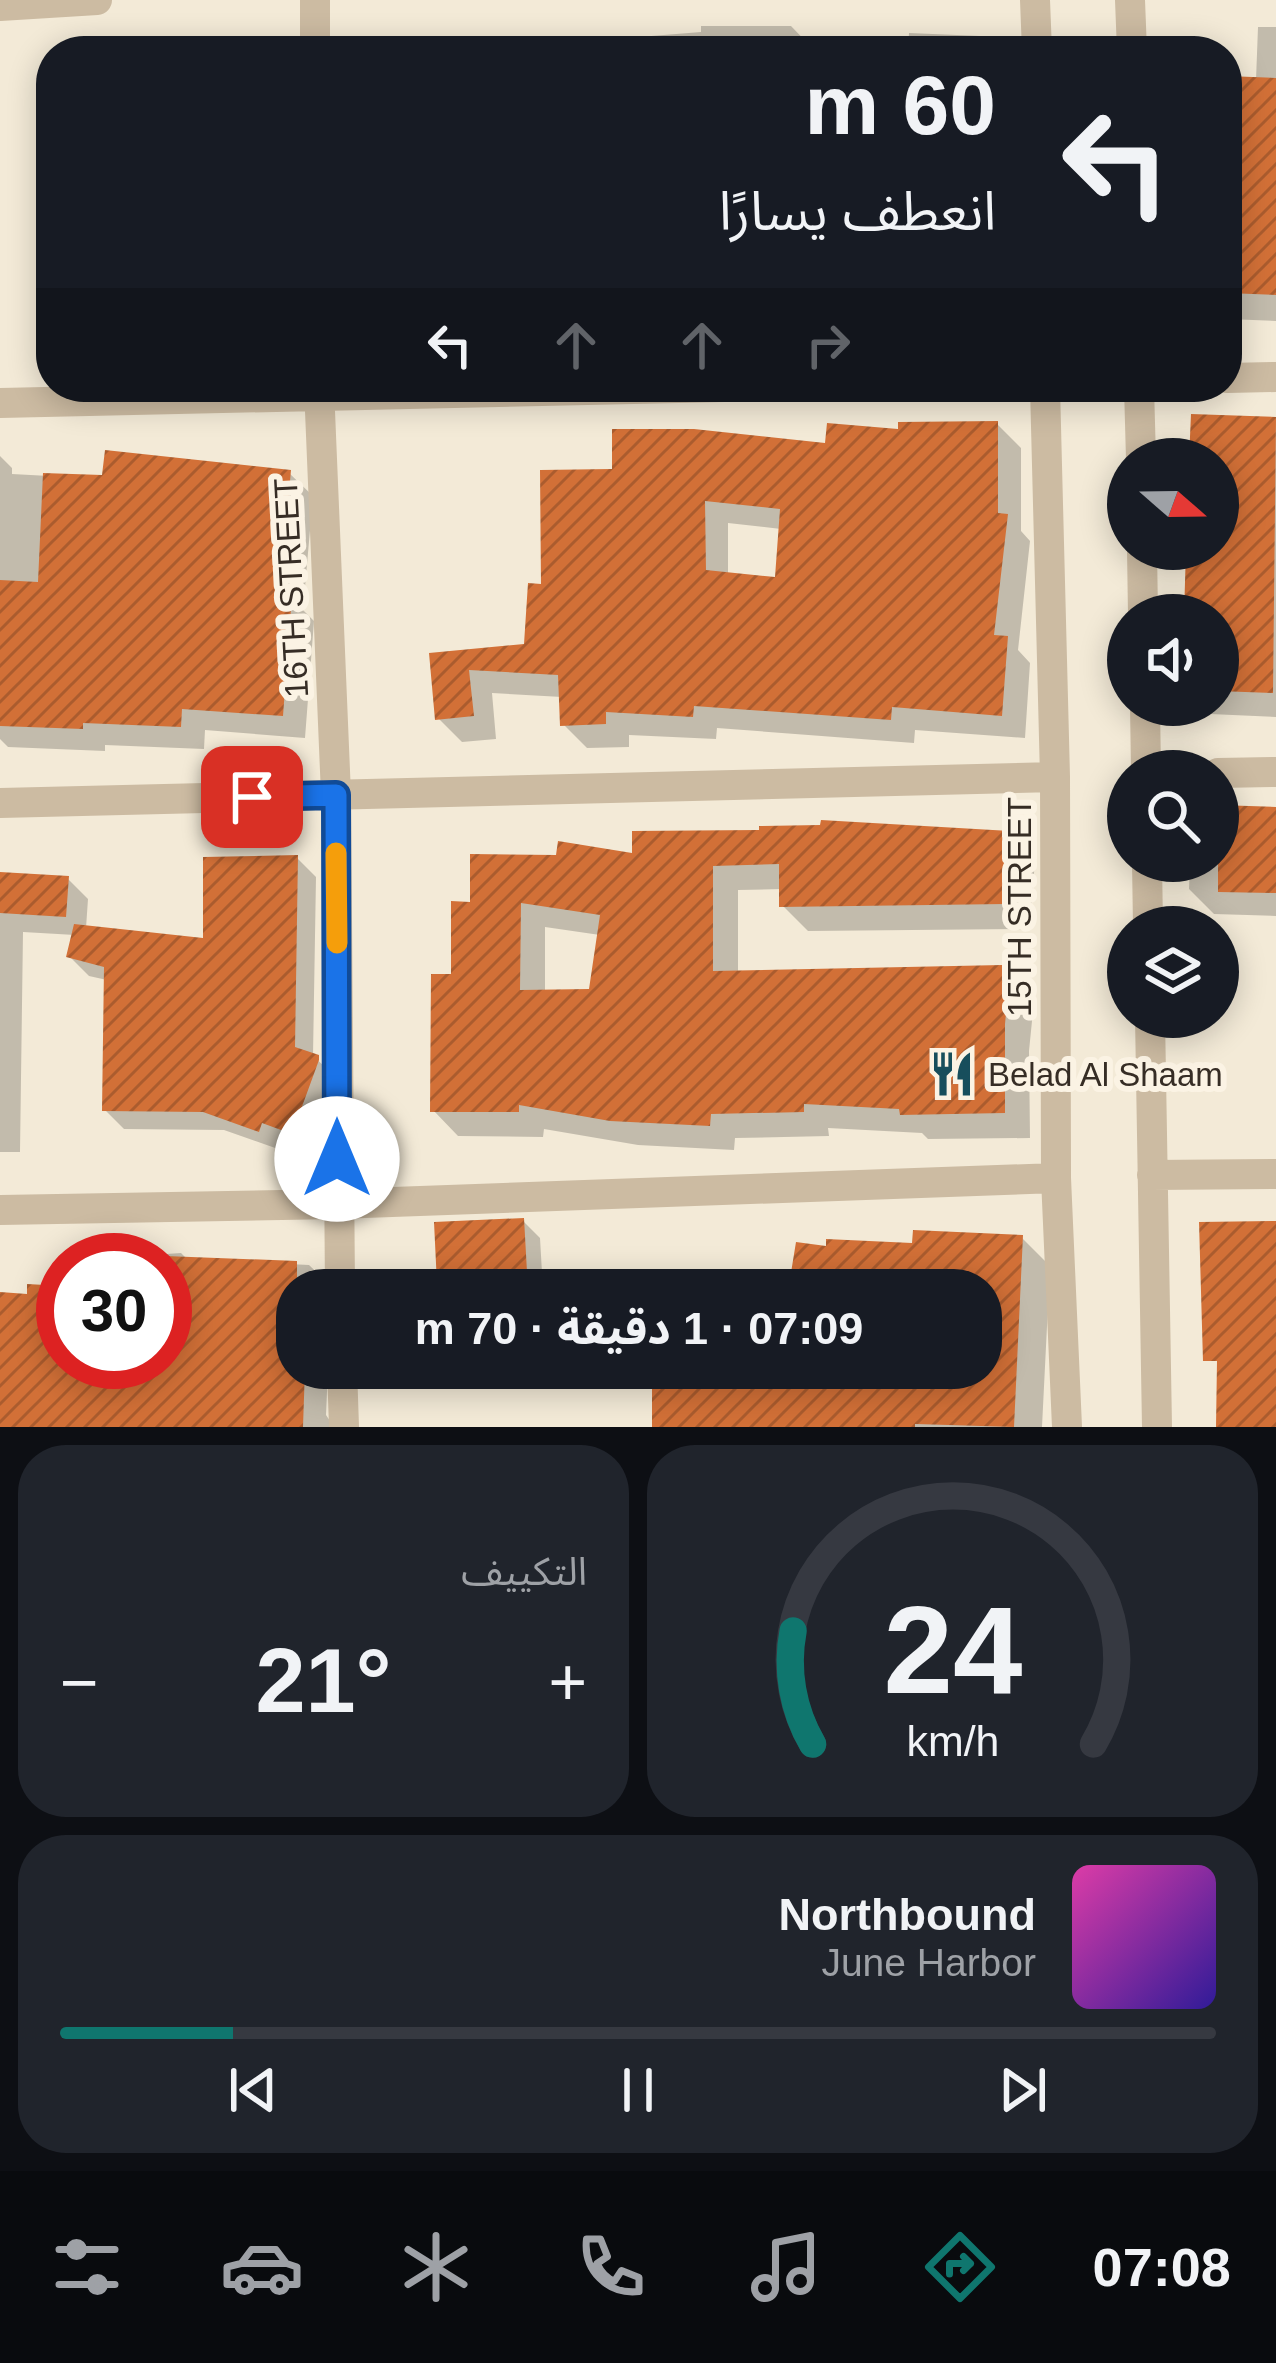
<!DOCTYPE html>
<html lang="ar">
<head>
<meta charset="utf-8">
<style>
  :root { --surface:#171b24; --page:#20242c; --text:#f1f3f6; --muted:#9ea1a6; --line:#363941; --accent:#0f766e }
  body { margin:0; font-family:Arial,"Noto Sans Arabic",sans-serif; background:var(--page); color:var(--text); direction:rtl; height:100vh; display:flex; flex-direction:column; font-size:45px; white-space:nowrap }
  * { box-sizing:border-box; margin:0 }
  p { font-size:39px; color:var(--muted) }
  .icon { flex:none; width:66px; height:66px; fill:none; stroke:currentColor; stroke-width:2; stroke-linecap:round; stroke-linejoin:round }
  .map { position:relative; height:1427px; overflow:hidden; direction:ltr }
  .details { display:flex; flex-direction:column; gap:18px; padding:18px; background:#0d0f14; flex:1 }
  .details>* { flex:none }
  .top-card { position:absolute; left:36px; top:36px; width:1206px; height:366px; border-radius:48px; box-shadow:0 6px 30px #0003; direction:rtl; background:#171b24; color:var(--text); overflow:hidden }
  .needle { width:78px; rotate:110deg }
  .buttons { position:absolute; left:1107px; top:438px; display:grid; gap:24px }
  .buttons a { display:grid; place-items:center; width:132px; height:132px; border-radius:50%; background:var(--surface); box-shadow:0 6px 30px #0003; font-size:60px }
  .speed { position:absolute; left:36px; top:1233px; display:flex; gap:24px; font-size:60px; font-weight:700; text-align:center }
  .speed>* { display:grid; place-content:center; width:156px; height:156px; border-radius:50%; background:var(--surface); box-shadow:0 6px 30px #0003; line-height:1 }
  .speed .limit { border:18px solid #d22; background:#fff; color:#111 }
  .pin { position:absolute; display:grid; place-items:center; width:102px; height:102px; color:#fff; margin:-51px; border-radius:24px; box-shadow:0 6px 18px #0006 }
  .me { position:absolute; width:132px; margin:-66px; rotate:0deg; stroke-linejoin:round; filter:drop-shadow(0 0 9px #0008) }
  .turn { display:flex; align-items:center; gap:42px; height:252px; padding:0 48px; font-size:54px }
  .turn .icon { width:156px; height:156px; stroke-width:2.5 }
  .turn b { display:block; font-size:84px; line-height:102px }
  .lanes { display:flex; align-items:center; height:114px; padding:0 48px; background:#0003; justify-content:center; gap:60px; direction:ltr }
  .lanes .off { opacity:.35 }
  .big { font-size:90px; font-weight:700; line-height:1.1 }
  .details .tile { flex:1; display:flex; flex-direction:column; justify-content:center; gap:18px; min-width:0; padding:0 42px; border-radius:48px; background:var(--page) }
  .details .dial { align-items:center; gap:0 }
  .dial svg { height:312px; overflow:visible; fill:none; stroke:var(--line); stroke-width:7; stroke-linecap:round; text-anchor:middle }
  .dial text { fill:var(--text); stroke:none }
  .song { display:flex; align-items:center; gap:36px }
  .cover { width:144px; height:144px; border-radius:18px; background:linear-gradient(135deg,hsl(320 70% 55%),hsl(250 70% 35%)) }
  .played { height:12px; border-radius:6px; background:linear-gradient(90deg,var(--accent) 15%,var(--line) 15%) }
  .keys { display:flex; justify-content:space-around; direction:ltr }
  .heat { display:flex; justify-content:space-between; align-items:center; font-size:66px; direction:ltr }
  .details .tiles { flex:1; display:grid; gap:18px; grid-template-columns:1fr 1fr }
  .tile:last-child { grid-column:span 2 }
  .trip { position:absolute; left:276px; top:1269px; width:726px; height:120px; border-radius:48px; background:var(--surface); box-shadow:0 6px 30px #0003; font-weight:700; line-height:120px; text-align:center; direction:rtl }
  .menu { display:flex; height:192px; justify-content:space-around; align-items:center; background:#090b0e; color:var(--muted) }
  .menu .icon { width:84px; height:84px }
  .menu .selected { color:var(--accent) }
  .menu b { font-size:54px; color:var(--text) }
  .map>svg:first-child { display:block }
  .shadow { fill:#0003; fill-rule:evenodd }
  .building { fill:url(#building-hatch); fill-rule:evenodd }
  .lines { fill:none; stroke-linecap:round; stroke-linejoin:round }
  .minor { stroke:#ccbba2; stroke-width:30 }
  .route-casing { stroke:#114b97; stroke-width:30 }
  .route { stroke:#1a73e8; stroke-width:21 }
  .slow { stroke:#f59e0b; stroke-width:21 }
  .labels { text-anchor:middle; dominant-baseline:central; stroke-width:12; stroke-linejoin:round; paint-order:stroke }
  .street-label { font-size:33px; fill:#362d25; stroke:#fbf3e4 }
  .poi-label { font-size:33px; fill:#362d25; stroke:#fbf3e4; text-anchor:start }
</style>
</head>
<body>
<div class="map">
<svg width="1276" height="1427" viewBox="0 0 1276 1427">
  <defs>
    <pattern id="building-hatch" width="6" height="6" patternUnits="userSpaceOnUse" patternTransform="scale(3)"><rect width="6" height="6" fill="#d27037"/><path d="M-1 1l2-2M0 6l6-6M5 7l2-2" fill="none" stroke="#ab5c2e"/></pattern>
  </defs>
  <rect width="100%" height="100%" fill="#f3ead7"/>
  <!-- shadow -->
  <path class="shadow" d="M701,26h90l24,25h-351l237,-19z
    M1258,27h18v294l-49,-2v-240l29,1z
    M909,33l95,4 14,14h-110z
    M42,116l9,1v43l-13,-12z
    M1194,417l82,3v297l-66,-3 -9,-9h17v-90h-31l2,-66h29v-90h-26z
    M997,424l24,24v83l9,10 -12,109 12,13 -5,75 -110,-8 -1,13 -197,-15 -1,11 -87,-4v12l-42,1 -24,-24 -1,-27 -70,-4 4,46 -34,3 -24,-24 -5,-62 94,-10 17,-59 71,-115 213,-26 73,-14zM728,523l53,6 -4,51 -49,-4z
    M0,456l12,12v6l93,5 184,-6 24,23 -10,114 11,11 -9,117 -100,-8 -1,19 -99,-4v6l-97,-4 -8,-8z
    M1218,808l58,2v106l-62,-2 -25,-25 1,-28h28z
    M1009,834l26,25 -5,70 -222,2 -26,-26v-16l-44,1v83l263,-5 33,33 -5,50 1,87 -102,1 -6,-6 -94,-5 1,8 -94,2 -1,12 -96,-5 -94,-16 -1,8 -85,-1 -25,-26 21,-133 19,-72 162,-48zM545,927l55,8 -8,57 -47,1z
    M297,858l19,19 -3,179 23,21 -25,74 -30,-11 -3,9 -54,-19 -100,-1 -19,-19 2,-130 -18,-4 -19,-19 5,-22 -52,-3 -3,220h-20v-277l68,4 20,20 -2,29 120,13z
    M523,1221l17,17 3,52h-96l-7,-7z
    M1022,1238l28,28 -8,161h-387v-44l116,-5v-10h210v-78h-182l-6,-6 36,-34z
    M181,1253l6,6 122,6 23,22 -35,3v78h31l-2,47 8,12h-334v-132l29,2 34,-8v73h102v-102h-13v-5z"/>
  <!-- building -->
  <path class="building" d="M1227,76l49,2v217l-49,-2z
    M1191,414l85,3 -3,276 -55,-2v-76h-34l2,-66h32v-90h-29z
    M998,421v92l10,1 -14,121 14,1 -6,80 -110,-9 -1,13 -197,-14 -1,11 -87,-5v12l-46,2 -2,-51 -89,-5 5,46 -39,4 -6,-67 95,-9 4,-61 13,1 -1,-114 72,-1v-40h82l131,14 2,-20 71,6v-7zM705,501l75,8 -5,68 -69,-7z
    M105,450l186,20 -11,124 12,1 -9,121 -101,-7 -1,18 -98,-4v6l-83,-3v-146l38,2 5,-109 59,2z
    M1218,805l58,2v86l-58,-1z
    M821,820l189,11 -4,73 -227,3v-43l-66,2v105l289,-6v7h8l-5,52v89l-105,2 -1,-6 -95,-5v8l-93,2 -1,12 -100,-5 -91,-16v7h-89l1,-138h20v-73l19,1v-48l86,1 2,-14 74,12v-22l127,-1v-4l61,-1zM521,903l79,12 -11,74 -69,1z
    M298,855l-3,192 24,8v5l-27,74 -30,-11 -3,9 -56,-20 -101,-1 2,-144 -38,-10 8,-33 129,14v-81z
    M0,872l69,4 -3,41 -66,-4z
    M524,1218l4,72h-69l-1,-7 -21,1 -3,-62z
    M1276,1221v206h-60l1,-66h-14l-4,-139z
    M913,1230l110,5 -9,192 -99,-3v3h-263v-47h73v-5h11v-7h245v-78h-163l-29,-5 7,-43 30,4v-7l86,4z
    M165,1256l132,5v107h8l-2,59h-303v-135l27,2v-10l36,2v76h102z"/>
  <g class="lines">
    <!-- minor -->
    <path class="minor" d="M315,0v51
      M1035,0l2,51
      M1130,0l2,51
      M0,6l97,-6
      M1227,378l49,-1
      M319,387l17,408 4,495
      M1045,387l10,390 1,401 11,249
      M1139,387l2,72
      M0,403l724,-16
      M1142,549l1,66
      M1145,705l1,66
      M1218,773l58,-1
      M0,803l1055,-26
      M1147,861l1,66
      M1150,1017l7,410
      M1152,1175l124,-1
      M0,1210l337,-6 719,-26
      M342,1368l2,59"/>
  </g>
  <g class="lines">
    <!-- route casing -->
    <g class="route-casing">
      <path id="route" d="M252,797l84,-2 1,364"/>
    </g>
    <!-- route -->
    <use href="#route" class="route"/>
    <!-- slow -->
    <path class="slow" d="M336,853l1,90"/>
  </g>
  <!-- icons -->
  <defs>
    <g id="restaurant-bare" transform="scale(3.6)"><path d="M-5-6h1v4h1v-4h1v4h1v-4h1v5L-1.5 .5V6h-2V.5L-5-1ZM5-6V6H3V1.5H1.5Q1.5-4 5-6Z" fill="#174e5c" stroke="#fbf3e4" stroke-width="2.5" paint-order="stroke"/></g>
  </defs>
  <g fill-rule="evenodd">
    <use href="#restaurant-bare" x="952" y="1074"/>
  </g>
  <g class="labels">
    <!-- street labels -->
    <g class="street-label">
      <text transform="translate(291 588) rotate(-93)">16TH STREET</text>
      <text transform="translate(1019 907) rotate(-90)">15TH STREET</text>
    </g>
    <!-- poi labels -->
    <g class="poi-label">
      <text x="988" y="1074">Belad Al Shaam</text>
    </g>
  </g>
</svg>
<div class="buttons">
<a><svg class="needle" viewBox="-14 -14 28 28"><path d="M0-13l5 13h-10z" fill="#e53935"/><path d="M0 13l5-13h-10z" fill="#9ea1a6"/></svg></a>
<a><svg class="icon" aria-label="sound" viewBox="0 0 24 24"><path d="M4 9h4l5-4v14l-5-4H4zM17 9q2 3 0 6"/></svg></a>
<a><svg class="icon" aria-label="search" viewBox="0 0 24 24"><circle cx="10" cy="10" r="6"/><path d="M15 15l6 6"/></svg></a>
<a><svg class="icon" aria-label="layers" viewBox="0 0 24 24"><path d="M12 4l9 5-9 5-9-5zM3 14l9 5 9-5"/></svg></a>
</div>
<div class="speed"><div class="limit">30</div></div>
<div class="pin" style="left:252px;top:797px;background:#d93025"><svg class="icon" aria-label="arrive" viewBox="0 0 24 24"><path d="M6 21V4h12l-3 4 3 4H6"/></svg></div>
<svg class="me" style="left:337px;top:1159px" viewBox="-20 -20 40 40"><circle r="19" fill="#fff"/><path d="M0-13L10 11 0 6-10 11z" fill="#1a73e8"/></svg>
<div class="trip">07:09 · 1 دقيقة · 70 m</div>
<div class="top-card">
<div class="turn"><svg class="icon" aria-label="left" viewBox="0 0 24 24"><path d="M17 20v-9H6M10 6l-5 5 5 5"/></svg><div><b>60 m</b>انعطف يسارًا</div></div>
<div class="lanes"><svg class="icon" aria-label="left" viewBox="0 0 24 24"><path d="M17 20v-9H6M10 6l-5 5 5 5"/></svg><svg class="icon off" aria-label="ahead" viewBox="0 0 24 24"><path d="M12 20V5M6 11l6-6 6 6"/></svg><svg class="icon off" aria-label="ahead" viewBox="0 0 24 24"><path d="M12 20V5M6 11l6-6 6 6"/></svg><svg class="icon off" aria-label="right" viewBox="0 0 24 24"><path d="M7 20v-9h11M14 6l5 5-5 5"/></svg></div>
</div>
</div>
<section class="details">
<div class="tiles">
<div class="tile dial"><svg viewBox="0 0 100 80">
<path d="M14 69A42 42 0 1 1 86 69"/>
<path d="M14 69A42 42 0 0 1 9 40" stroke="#0f766e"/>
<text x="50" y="56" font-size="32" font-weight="700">24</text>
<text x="50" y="72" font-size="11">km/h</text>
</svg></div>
<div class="tile"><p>التكييف</p>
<div class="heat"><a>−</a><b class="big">21°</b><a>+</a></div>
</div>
<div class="tile">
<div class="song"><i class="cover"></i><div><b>Northbound</b><p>June Harbor</p></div></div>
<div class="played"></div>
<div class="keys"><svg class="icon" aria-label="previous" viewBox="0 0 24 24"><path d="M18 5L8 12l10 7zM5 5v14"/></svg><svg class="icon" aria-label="pause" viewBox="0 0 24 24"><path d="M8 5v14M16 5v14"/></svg><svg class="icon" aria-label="next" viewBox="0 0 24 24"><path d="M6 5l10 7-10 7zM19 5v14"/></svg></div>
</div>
</div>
</section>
<nav class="menu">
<b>07:08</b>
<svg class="icon selected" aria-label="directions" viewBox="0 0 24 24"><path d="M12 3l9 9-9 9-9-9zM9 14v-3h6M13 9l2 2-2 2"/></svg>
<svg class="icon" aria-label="music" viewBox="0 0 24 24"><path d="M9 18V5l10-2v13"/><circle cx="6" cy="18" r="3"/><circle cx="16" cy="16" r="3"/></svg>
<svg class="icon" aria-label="phone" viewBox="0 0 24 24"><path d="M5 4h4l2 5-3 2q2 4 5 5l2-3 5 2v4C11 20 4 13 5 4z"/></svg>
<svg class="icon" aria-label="climate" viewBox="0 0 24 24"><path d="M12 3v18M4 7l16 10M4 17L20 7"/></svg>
<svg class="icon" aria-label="car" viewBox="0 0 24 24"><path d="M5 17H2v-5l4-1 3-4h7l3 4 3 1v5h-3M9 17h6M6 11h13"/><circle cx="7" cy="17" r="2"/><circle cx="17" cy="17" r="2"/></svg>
<svg class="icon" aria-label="filters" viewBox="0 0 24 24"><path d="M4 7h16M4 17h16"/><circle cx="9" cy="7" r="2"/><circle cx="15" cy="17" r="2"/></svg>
</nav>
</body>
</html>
